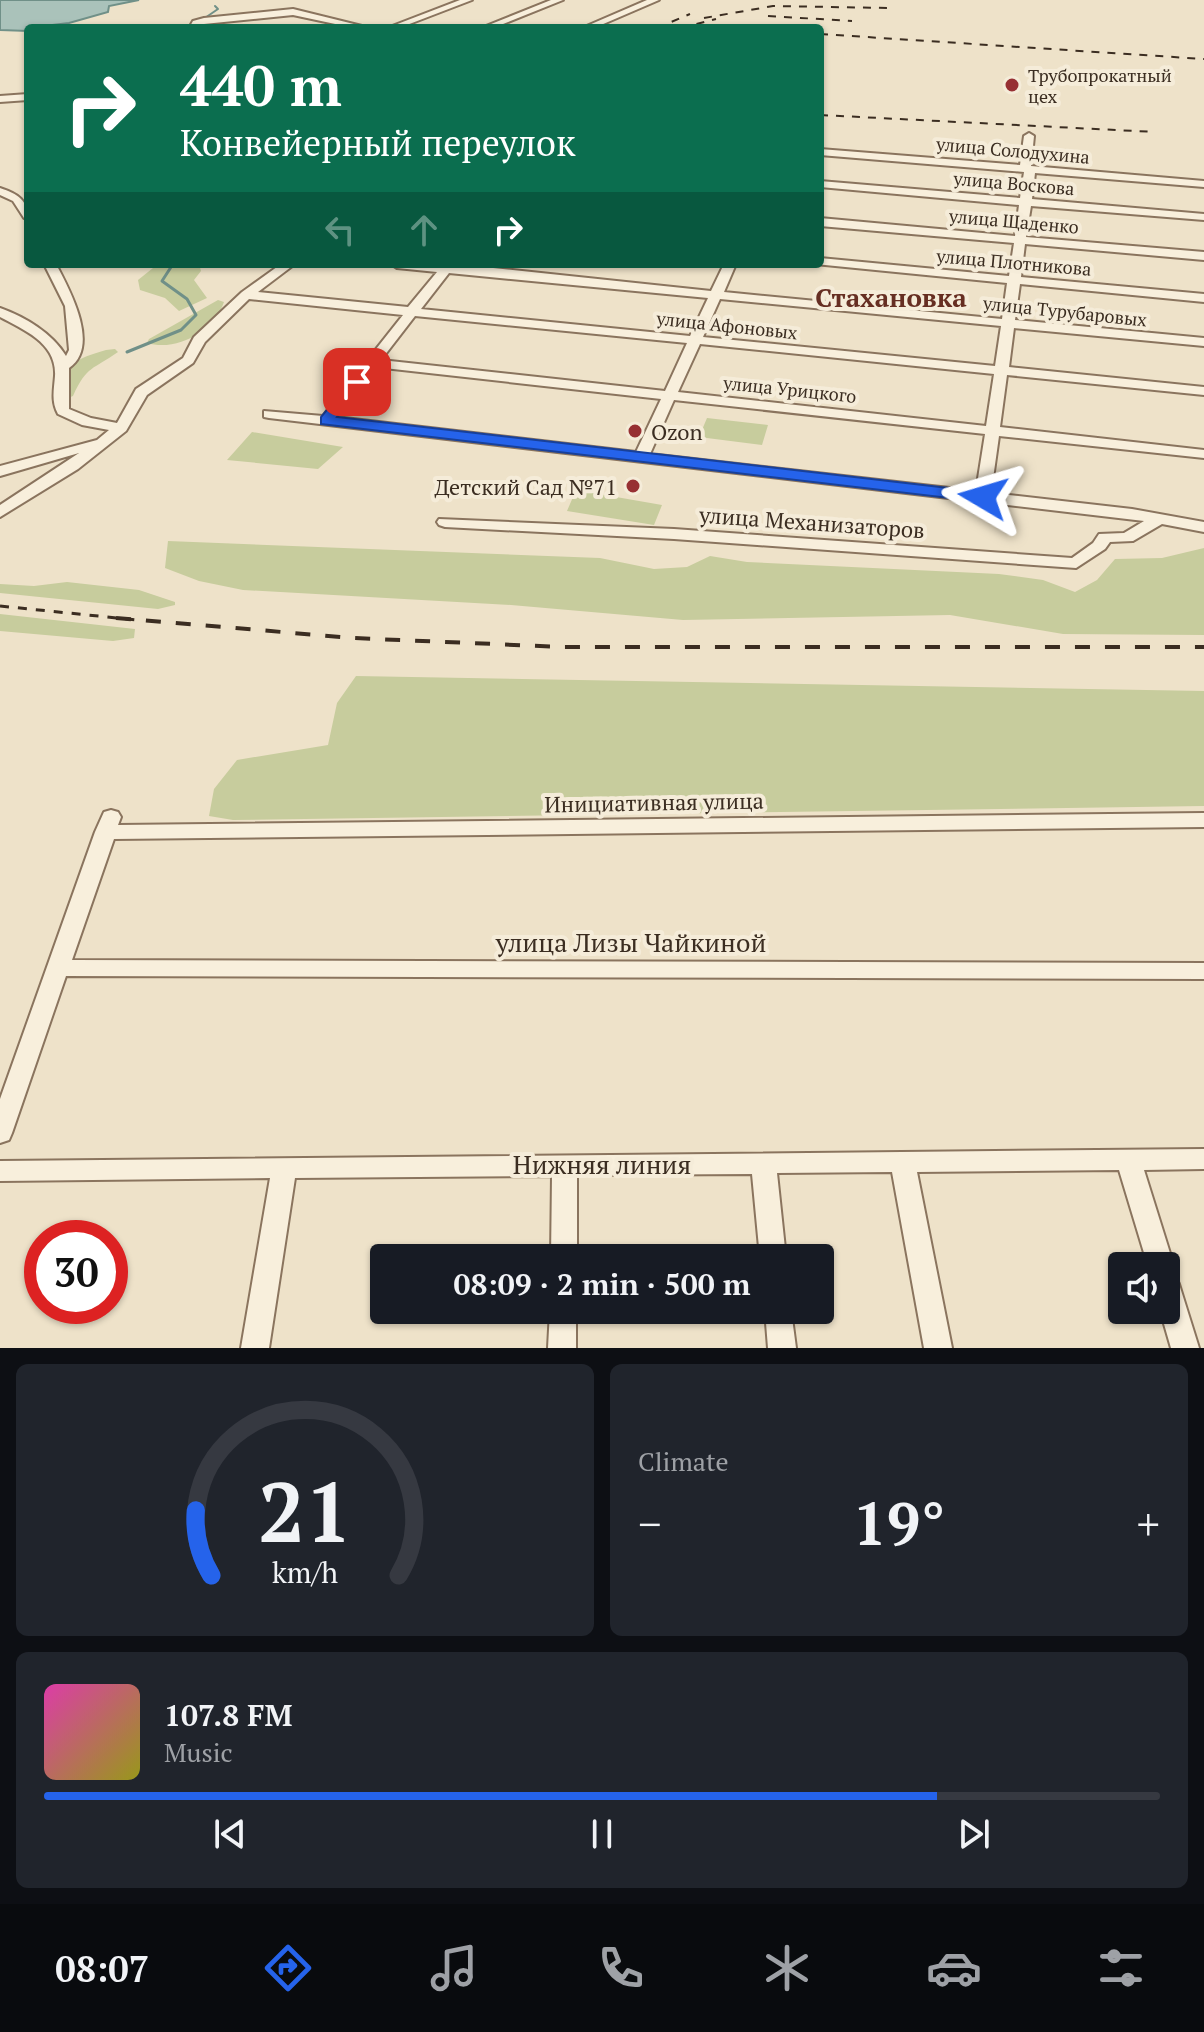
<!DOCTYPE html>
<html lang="en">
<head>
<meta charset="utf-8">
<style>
  :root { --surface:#171b24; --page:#20242c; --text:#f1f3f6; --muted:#9ea1a6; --line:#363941; --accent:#2563eb }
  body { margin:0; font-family:"PT Serif",serif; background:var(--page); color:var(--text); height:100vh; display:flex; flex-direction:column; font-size:30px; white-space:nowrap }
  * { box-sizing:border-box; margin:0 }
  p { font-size:26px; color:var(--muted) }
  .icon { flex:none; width:44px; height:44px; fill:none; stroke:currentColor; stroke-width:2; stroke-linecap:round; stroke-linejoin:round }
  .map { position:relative; height:1348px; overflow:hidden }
  .panel { display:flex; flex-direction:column; gap:16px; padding:16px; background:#0d0f14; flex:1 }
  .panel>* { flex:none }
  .hud { position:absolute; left:24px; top:24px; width:800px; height:244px; border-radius:8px; box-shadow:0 2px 6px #0004; background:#0b6e4f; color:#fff; overflow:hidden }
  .controls { position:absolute; left:1108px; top:1252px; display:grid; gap:16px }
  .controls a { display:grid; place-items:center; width:72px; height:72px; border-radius:8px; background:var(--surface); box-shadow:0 2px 6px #0004; font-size:40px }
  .speed { position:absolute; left:24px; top:1220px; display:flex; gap:16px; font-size:40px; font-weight:700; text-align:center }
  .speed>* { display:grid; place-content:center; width:104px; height:104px; border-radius:50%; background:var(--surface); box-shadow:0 2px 6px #0004; line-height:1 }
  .speed .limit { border:12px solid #d22; background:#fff; color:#111 }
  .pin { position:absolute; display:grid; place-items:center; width:68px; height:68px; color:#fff; margin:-34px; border-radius:16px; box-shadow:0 4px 12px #0006 }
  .me { position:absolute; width:88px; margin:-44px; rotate:277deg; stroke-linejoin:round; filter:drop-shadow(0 0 6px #0008) }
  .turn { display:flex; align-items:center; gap:28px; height:168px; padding:0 24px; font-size:36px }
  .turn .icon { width:104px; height:104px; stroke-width:2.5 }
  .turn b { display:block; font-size:56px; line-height:68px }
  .lanes { display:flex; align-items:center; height:76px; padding:0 24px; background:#0003; justify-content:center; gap:40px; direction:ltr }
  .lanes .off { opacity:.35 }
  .big { font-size:60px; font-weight:700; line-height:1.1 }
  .panel .widget { flex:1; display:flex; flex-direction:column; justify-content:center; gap:12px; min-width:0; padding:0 28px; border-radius:12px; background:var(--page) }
  .panel .dial { align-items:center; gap:0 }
  .dial svg { height:208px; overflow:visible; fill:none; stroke:var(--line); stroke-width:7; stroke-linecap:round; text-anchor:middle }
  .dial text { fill:var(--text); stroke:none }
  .song { display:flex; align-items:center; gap:24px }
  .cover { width:96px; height:96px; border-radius:12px; background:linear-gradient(135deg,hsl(320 70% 55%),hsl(60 70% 35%)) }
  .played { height:8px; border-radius:4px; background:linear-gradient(90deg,var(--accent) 80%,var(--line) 80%) }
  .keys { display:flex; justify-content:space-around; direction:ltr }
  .heat { display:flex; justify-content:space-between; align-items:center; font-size:44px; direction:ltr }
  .panel .tiles { flex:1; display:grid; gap:16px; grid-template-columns:1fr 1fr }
  .widget:last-child { grid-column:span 2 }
  .trip { position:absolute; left:370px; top:1244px; width:464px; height:80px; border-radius:8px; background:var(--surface); box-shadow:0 2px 6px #0004; font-weight:700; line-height:80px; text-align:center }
  .tabs { display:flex; height:128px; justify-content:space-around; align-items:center; background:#090b0e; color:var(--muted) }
  .tabs .icon { width:56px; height:56px }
  .tabs .on { color:var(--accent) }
  .tabs b { font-size:36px; color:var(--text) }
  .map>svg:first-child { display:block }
  .green { fill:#c7cc9d }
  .water { fill:#aac2ba; stroke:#709088; stroke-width:2 }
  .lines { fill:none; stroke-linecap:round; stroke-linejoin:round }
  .stream-far1 { stroke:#709088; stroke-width:2 }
  .stream { stroke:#709088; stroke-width:3 }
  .minor-casing { stroke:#8a745e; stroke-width:4 }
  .minor { fill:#f8efdc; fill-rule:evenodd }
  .rail-far2 { stroke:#3b2d21; stroke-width:2; stroke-dasharray:8 8; stroke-linecap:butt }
  .rail-far1 { stroke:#3b2d21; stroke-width:3; stroke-dasharray:9 9; stroke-linecap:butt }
  .rail { stroke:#3b2d21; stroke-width:4; stroke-dasharray:15 15; stroke-linecap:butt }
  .route { fill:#2563eb; stroke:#184099; stroke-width:2 }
  .poi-dot { fill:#973033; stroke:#f5ecd9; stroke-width:3 }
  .labels { text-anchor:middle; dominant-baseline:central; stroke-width:8; stroke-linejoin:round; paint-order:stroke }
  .far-poi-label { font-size:18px; fill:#3b2d21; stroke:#f5ecd9; text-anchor:start }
  .far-street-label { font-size:18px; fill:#3b2d21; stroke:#f5ecd9 }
  .poi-label { font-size:22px; fill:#3b2d21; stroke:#f5ecd9; text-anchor:start }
  .street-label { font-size:22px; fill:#3b2d21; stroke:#f5ecd9 }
  .far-district-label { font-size:26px; font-weight:bold; fill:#662e22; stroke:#f5ecd9 }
  .near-street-label { font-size:26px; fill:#3b2d21; stroke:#f5ecd9 }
</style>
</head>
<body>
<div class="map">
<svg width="1204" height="1348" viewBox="0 0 1204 1348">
  <rect width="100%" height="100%" fill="#eee2c9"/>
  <!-- green -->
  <path class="green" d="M158,264h41l2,7 -7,9 13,18 -28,13 -14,-13 -25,-8 -2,-10z
    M218,300l6,2c-10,29 -47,50 -77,41l2,-4z
    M106,350l9,-1 3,3c-25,18 -31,13 -45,44l-5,2c-10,-34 11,-40 38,-48z
    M707,418l61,7 -6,20 -63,-8z
    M252,432l91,15 -25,22 -91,-9z
    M576,490l86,15 -8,20 -87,-14z
    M168,541l432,17 54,11 33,-2 23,-11 37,6 252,12 44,6 32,12 22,-12 18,-21 47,-1 42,-10v87l-141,-1 -113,-19 -267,5 -172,-15 -268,-15 -44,-9 -34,-13z
    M67,582l72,8 36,12v3l-17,4 -158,-16v-9l34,2z
    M0,614l135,15 -1,9 -21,3 -113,-10z
    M356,676l848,15v115l-971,14 -24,-4 5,-27 23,-29 91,-15 9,-42z"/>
  <!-- water -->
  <path class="water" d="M0,0h139l-30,6 -1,6 -39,11 -41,5v3l-28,-1z"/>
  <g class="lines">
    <!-- stream-far1 -->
    <path class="stream-far1" d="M204,28l-2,-8 16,-11 -3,-3"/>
    <!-- stream -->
    <path class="stream" d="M127,352l54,-22 15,-15 -9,-16 -25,-18 11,-17"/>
    <!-- minor casing -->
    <g class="minor-casing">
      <path id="minor" d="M460,0h12l-73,28h-12z
        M551,0h12l-70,28h-12z
        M647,0h12l-65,28h-12z
        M293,9l77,19h-16l-61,-13 -89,9 -7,4h-8l4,-7 11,-3z
        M28,94v6l-28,2v-6z
        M1029,133l5,3 -3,30 173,15v6l-169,-14 -3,26 172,15v6l-173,-14 -5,31 178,15v8l-179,-16 -4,33 183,17v8l-184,-18 -5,36 189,18v8l-190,-18 -5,39 195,20v8l-197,-20 -7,52 204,23v8l-205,-22 -8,57 141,16 72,13v10l-42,-8 -29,17 -23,1 -5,7 -29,19 -402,-29 -229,-12 -6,-2 -2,-3 2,-3 235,10 398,29 21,-15 6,-9 25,-1 20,-12 -875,-103 -5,-1v-6l59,5 80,-101 -154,-16 -44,43 -12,21 -46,32 -21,36 -48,38 -78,48v-12l79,-52 -79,23v-10l97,-26 12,-10 -27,-5 -24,-11c-7,-13 -4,-24 -3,-38 2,-33 -31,-46 -55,-59v-9c25,9 52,25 66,48l3,-6 -4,-44 -21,-42h12c13,25 45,82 13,104v41l22,9 26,5 19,-34 47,-31 11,-21 48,-45 39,-28h14l-37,28 150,15 29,-35 -40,-4 -6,-4h64l256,27 13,-27h12l-12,28 278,27 5,-36 -192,-19h5v-6l189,18 5,-33 -194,-17v-8l195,18 4,-31 -199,-18v-6l200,17 4,-26 -204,-17v-6l200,16 4,-29zM449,273l259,25 -18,38 -269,-27zM720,299l281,27 -6,40 -292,-29zM415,316l272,27 -22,48 -284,-31zM700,344l294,30 -8,52 -308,-34zM375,367l286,32 -25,53 -300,-35zM674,400l311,34 -9,57 -326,-37z
        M0,188c18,6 28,12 28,31l-4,-1 -11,-17 -13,-6z
        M111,810l7,2 3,5 -3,8 1086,-12v14l-1090,12 -42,121 1132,3v16l-1138,-3 -54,157 -3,7 -9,3v-44l95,-267 9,-20z
        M1204,1149v20l-60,1 30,96 -4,8 5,2 4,8 20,64h-28l-11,-38h6v-44h-18l-29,-96 -202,2 35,176h-28l-32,-176 -115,1 9,85h-26l-8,-84 -175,1v83h-26l1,-82 -257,2 -26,170h-28l29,-170 -270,3v-20z
        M550,1310h26v38h-28z
        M765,1310h26l5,38h-28z"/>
    </g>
    <!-- minor -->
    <use href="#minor" class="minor"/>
    <!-- rail-far2 -->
    <path class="rail-far2" d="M768,16l84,5
      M704,18l69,-12 117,2
      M705,27l60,-2
      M657,28l33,-14
      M681,28l35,-9
      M820,34l384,25
      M820,115l335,17"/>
    <!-- rail-far1 -->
    <path class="rail-far1" d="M0,606l137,14"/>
    <!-- rail -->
    <path class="rail" d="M116,618l237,20 210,9h641"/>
  </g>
  <!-- route -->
  <path class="route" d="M357,378l7,4 -27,35 646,75 8,5 -8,5 -662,-78v-7l31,-38z"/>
  <!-- markers -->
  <g class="poi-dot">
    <circle cx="1012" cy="85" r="8"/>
    <circle cx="635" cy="431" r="8"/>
    <circle cx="633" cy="486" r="8"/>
  </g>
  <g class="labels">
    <!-- far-poi labels -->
    <g class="far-poi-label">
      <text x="1028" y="75">Трубопрокатный<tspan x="1028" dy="21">цех</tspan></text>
    </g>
    <!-- far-street labels -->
    <g class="far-street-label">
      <text transform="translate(1013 150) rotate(5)">улица Солодухина</text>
      <text transform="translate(1014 183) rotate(5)">улица Воскова</text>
      <text transform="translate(1014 221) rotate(5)">улица Щаденко</text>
      <text transform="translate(1014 262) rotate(5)">улица Плотникова</text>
      <text transform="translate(1065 311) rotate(6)">улица Турубаровых</text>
      <text transform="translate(727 325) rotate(6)">улица Афоновых</text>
      <text transform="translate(790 389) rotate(6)">улица Урицкого</text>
    </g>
    <!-- poi labels -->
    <g class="poi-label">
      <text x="651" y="431">Ozon</text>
      <text x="617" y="486" text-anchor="end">Детский Сад №71</text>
    </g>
    <!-- street labels -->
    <g class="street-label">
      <text transform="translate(812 522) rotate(4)">улица Механизаторов</text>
      <text transform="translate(654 802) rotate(-1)">Инициативная улица</text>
    </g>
    <!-- far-district labels -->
    <g class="far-district-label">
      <text x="891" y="297">Стахановка</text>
    </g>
    <!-- near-street labels -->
    <g class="near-street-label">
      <text x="631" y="942">улица Лизы Чайкиной</text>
      <text x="602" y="1164">Нижняя линия</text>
    </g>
  </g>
</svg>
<div class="controls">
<a><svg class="icon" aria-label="sound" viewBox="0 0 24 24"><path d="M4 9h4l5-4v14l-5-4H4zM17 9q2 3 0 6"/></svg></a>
</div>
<div class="speed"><div class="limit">30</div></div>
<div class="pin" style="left:357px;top:382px;background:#d93025"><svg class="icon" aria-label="arrive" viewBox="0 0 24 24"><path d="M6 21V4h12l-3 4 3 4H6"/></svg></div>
<svg class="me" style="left:983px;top:497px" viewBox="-20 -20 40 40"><path d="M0-17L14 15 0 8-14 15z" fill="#2563eb" stroke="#fff" stroke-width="4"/></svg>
<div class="trip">08:09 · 2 min · 500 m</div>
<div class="hud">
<div class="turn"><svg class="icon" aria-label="right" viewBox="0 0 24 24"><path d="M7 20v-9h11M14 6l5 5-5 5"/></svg><div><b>440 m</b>Конвейерный переулок</div></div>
<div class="lanes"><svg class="icon off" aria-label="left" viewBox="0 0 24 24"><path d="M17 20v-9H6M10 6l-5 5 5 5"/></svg><svg class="icon off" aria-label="ahead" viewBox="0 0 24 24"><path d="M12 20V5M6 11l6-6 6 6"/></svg><svg class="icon" aria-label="right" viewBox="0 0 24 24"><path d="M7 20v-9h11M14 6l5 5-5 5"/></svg></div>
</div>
</div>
<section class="panel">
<div class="tiles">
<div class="widget dial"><svg viewBox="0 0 100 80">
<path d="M14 69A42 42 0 1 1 86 69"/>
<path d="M14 69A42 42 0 0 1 8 44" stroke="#2563eb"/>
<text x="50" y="56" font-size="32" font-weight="700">21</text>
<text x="50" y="72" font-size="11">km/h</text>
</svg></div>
<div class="widget"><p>Climate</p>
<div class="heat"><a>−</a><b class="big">19°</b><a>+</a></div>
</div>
<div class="widget">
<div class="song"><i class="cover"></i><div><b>107.8 FM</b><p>Music</p></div></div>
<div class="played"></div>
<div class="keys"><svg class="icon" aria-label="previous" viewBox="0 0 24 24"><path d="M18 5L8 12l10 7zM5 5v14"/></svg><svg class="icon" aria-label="pause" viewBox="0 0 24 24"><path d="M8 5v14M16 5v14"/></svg><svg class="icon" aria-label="next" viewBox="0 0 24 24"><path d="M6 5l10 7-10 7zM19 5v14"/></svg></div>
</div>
</div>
</section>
<nav class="tabs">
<b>08:07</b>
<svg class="icon on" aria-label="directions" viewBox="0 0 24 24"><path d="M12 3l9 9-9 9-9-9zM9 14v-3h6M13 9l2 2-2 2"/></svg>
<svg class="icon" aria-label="music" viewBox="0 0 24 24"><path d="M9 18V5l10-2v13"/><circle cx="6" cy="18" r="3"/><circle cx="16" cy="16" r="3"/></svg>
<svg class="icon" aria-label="phone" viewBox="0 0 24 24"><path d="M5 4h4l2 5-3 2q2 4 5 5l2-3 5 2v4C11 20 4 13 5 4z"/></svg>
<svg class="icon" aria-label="climate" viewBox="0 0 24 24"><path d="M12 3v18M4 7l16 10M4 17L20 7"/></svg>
<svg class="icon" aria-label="car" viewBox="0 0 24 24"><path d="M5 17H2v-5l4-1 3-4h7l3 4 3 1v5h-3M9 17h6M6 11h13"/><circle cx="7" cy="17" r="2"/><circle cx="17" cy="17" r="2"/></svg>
<svg class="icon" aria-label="filters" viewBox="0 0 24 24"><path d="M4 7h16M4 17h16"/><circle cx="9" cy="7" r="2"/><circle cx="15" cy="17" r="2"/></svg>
</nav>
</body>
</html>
